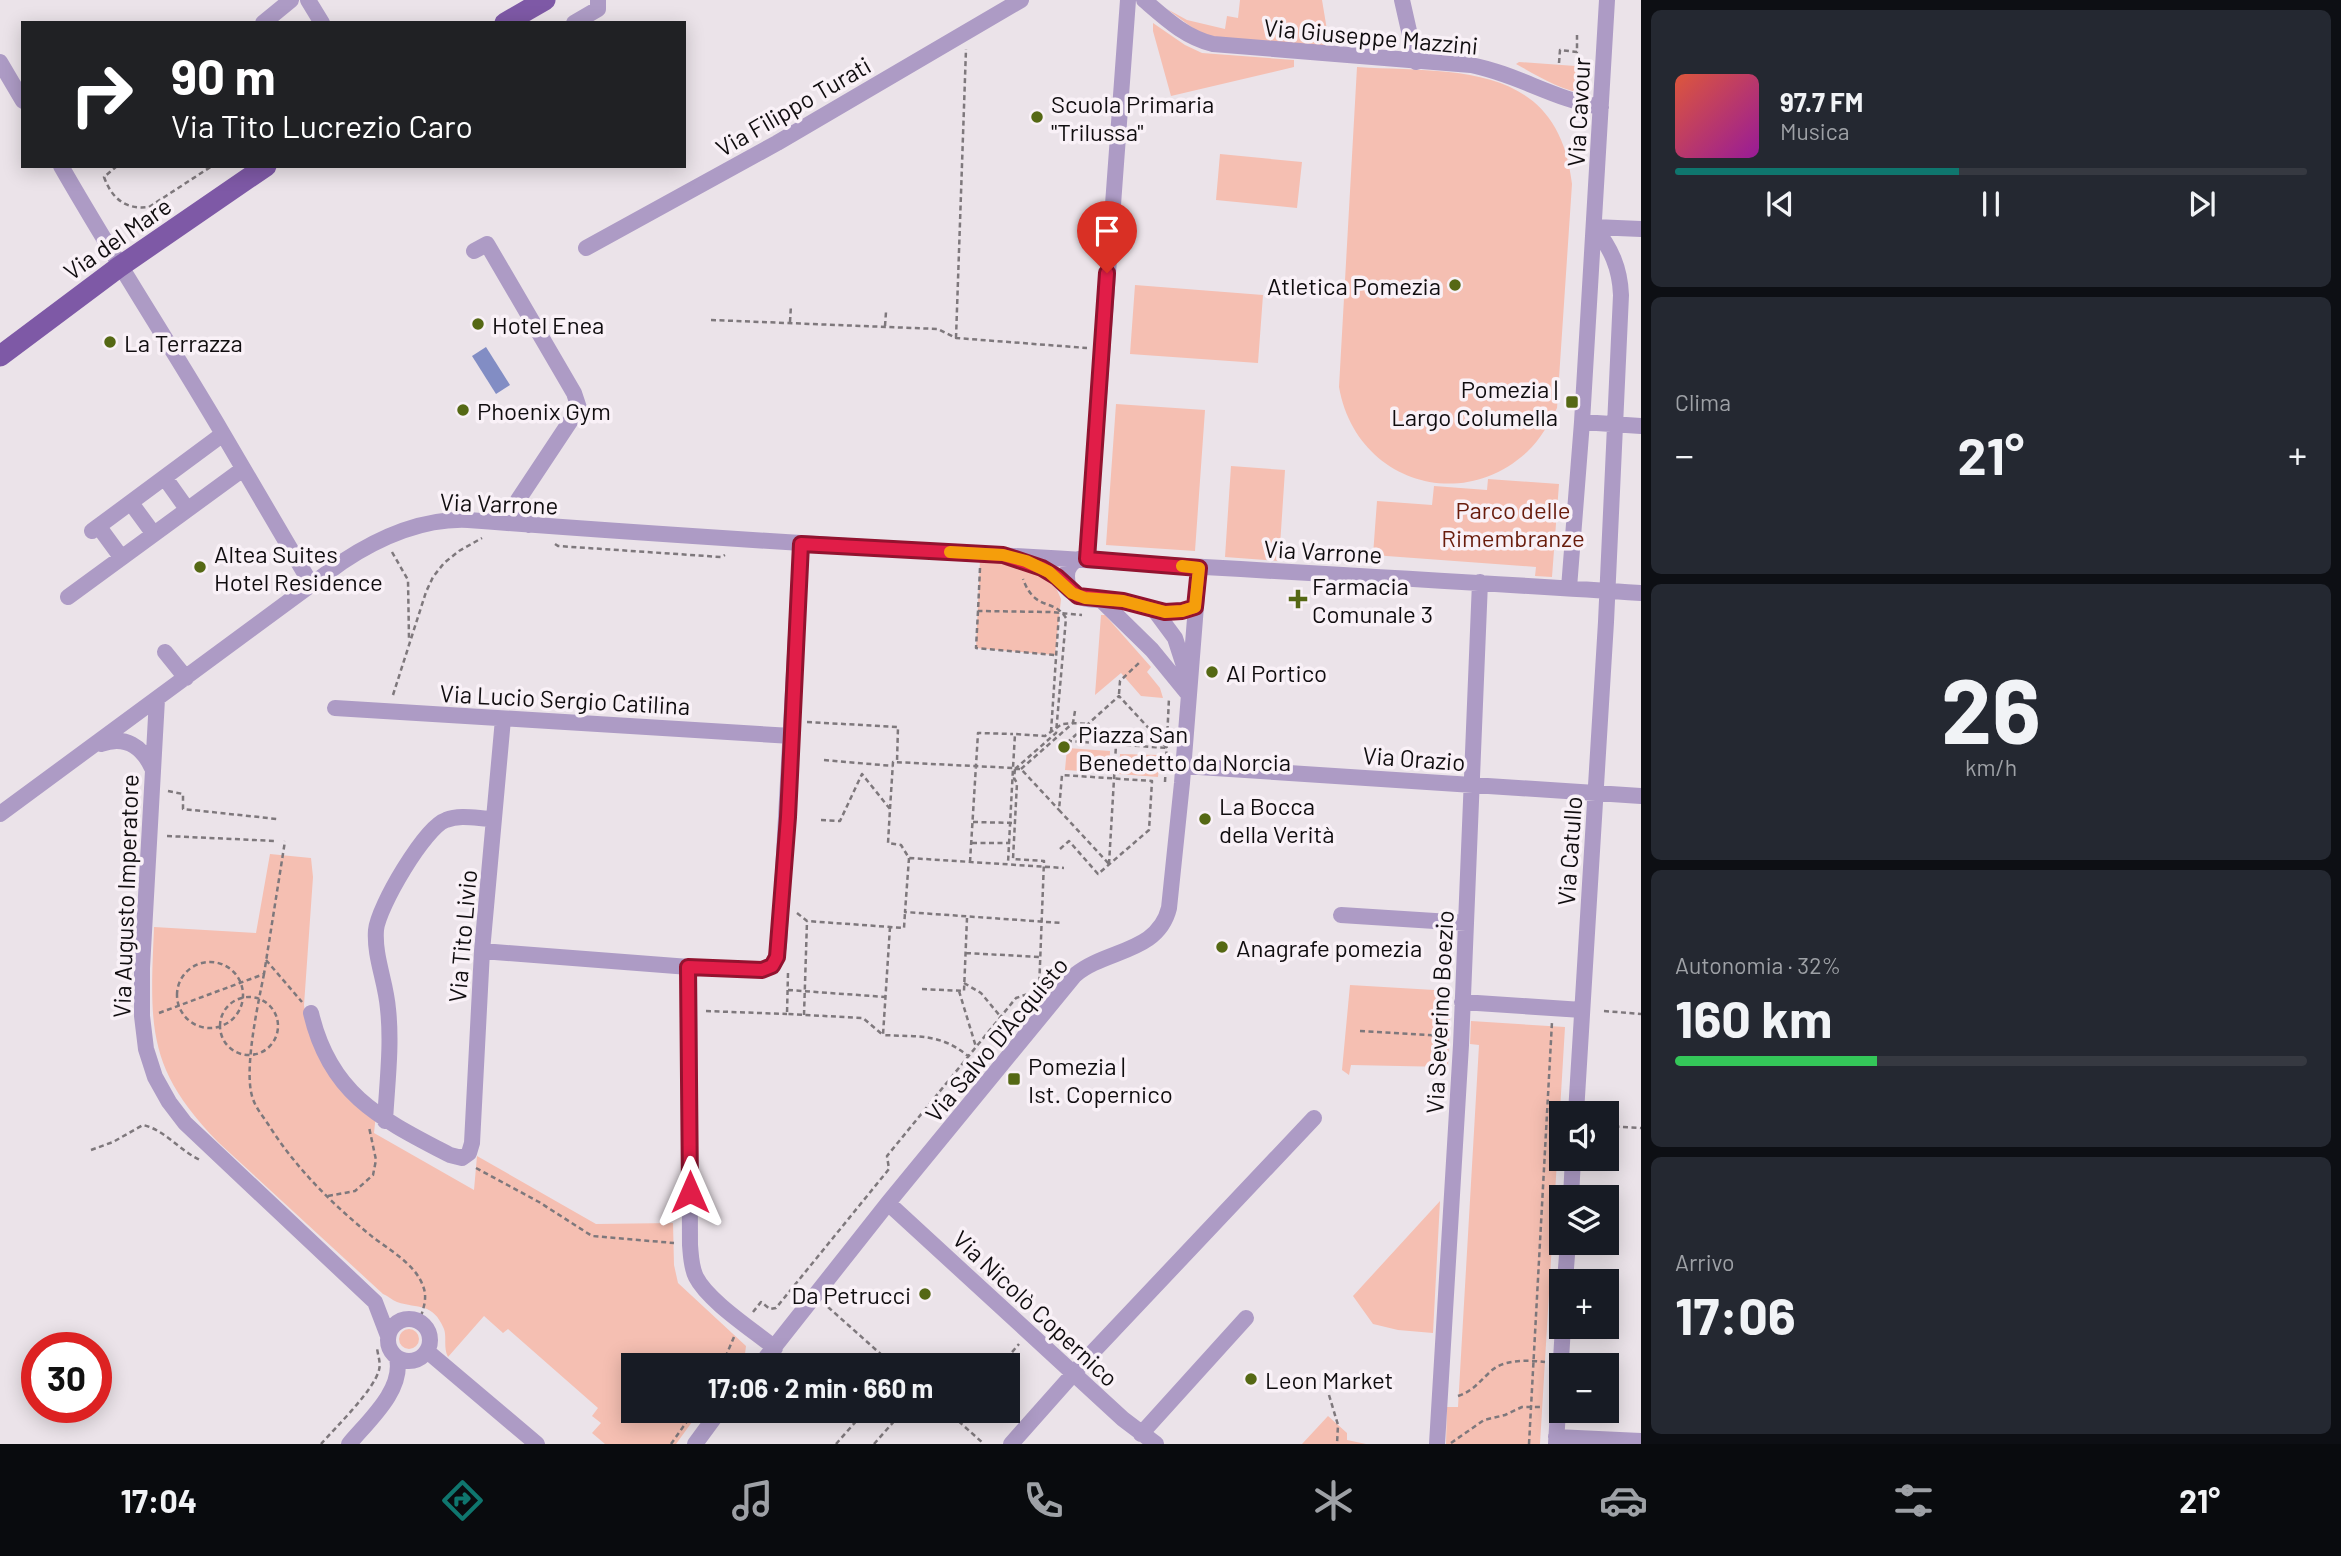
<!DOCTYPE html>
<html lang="it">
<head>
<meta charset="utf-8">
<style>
  :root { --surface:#171b24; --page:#242831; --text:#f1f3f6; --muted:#9ea1a6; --line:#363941; --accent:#0f766e }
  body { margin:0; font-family:Barlow,sans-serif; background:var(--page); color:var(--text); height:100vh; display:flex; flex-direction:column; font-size:26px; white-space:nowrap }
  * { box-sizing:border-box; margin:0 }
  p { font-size:23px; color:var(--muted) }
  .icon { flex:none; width:38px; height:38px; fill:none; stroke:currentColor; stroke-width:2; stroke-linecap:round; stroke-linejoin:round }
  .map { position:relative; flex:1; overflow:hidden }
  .side { display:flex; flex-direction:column; gap:10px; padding:10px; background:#0d0f14; width:700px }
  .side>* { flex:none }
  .banner { position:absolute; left:21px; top:21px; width:665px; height:147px; border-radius:0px; box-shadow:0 4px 18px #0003; background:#202124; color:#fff; overflow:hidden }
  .controls { position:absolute; left:1549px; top:1101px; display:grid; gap:14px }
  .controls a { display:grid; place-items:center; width:70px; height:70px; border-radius:0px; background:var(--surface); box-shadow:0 4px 18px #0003; font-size:35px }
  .speed { position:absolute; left:21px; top:1332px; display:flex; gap:14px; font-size:35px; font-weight:700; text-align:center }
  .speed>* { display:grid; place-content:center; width:91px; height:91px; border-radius:50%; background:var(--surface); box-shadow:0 4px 18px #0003; line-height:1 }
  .speed .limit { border:10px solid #d22; background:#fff; color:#111 }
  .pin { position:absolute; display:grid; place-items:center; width:60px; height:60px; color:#fff; margin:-72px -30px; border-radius:50% 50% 50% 0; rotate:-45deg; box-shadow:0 0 7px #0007 }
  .pin .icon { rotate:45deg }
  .me { position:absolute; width:77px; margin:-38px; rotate:0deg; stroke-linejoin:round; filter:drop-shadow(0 0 5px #0008) }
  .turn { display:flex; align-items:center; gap:24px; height:147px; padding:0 35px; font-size:32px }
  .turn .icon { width:91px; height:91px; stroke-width:2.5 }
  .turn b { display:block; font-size:49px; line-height:60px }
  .big { font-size:52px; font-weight:700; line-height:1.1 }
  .side .widget { flex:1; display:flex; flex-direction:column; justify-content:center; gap:10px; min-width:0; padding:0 24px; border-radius:10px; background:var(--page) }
  .side .dial { align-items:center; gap:0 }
  .dial b { font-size:91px; line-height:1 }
  .song { display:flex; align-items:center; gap:21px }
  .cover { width:84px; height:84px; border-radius:10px; background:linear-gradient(135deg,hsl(10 70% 55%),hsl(300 70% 35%)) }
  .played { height:7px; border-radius:4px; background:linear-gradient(90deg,var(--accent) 45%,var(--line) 45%) }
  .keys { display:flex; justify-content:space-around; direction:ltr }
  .heat { display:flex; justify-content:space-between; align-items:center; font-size:38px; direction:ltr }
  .charge { height:10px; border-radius:5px; background:linear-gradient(90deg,#34c759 32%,var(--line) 0) }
  .trip { position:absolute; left:621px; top:1353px; width:399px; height:70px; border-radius:0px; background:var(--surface); box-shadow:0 4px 18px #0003; font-weight:700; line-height:70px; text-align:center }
  .dock { display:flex; height:112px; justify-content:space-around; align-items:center; background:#090b0e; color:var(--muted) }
  .dock .icon { width:49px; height:49px }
  .dock .selected { color:var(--accent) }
  .dock b { font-size:32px; color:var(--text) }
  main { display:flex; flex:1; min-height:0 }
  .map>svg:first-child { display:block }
  .green { fill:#f5bfb2 }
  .water { fill:#828dc4 }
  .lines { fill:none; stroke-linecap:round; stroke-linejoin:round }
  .path { stroke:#7e787c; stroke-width:2.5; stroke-dasharray:5 3.5; stroke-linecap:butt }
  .minor { stroke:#ad9bc5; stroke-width:16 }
  .major { stroke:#7e59a6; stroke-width:21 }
  .route-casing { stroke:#92132f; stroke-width:18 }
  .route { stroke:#e11d48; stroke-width:12 }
  .slow { stroke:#f59e0b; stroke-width:12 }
  .poi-dot { fill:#556814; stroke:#f9f1f7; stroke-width:2.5 }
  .labels { text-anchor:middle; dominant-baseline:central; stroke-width:7; stroke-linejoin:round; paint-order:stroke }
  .street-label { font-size:24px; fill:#100d0f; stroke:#f9f1f7 }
  .poi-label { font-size:24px; fill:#100d0f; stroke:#f9f1f7; text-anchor:start }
  .park-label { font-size:24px; fill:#691c0c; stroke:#f9f1f7 }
</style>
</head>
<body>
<main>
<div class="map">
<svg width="1641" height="1444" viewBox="0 0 1641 1444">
  <rect width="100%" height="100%" fill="#ebe3e9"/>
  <!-- green -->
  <path class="green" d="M1240,0h82l8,48 -125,-11 -38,-28 20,11 38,9 2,-13 11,2z
    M1153,23l32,22 17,8 92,7v7l-123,29 -18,-65z
    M1519,62l70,5 -2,27c-25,-3 -49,-18 -71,-30z
    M1357,67c96,6 201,-7 215,117l-15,224c-8,15 -16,31 -30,44 -69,63 -172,27 -188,-65z
    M1220,154l82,8 -5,46 -81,-8z
    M1135,285l128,10 -5,68 -128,-9z
    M1116,404l89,6 -10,141 -89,-6z
    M1231,466l54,4 -6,91 -54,-4z
    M1488,479l71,5 -7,93 -17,-1 1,-9 -163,-12 4,-54 55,4 2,-19 53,4z
    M980,559l43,3 30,19 8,18 -6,56 -79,-7z
    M1101,615h4l46,52 -4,5 13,16 3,10 -22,-2 -20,-23 -26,22z
    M1067,748l43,3 -1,22 -44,-3z
    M1120,754l40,1 -2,22 -39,-3z
    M270,854l41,4 2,19 -9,128 2,16 70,93 -2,19 100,57 3,-34 119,68 77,-1 1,42 4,18 68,63 -1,8 -9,11h-102v45l66,1 -24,33h-71l-13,-11 9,-10 -9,-7 6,-8 -90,-79 -5,4 -19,-17 -36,41c-5,-10 -1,-19 -4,-28 -11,-27 -26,-20 -47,-27 -5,-2 -9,-6 -14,-8l-165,-152c-72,-74 -68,-116 -64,-215l102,6z
    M1350,985l101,6 -3,76 -97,-2 -2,10 -7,-5z
    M1471,1021l94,6 -25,417h-94l1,-37h11l21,-362 -9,-1z
    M1440,1201l-7,132 -35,-3 -25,-6 -20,-28z
    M399 1339a10 10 0 1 1 20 0a10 10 0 1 1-20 0Z
    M1328,1416l19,17v7l19,4h-64z"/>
  <!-- water -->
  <path class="water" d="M486,347l24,38 -14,9 -24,-38z"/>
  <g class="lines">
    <!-- path -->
    <path class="path" d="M1559,63l1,-13 17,2v-17
      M117,166l-13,11c8,22 22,33 45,30l63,-41
      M711,320l227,9 18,9 131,10
      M790,322l1,-17
      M885,326l1,-14
      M956,338l10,-289
      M555,544l3,2 163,11 4,-2
      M392,552l16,28 1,59
      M980,568l-2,43 72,1 32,3
      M978,611l-2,37 79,7
      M1119,694l1,-13 21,-20
      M393,695l33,-103 7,-15 11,-14 15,-12 23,-13
      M807,722l91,5 -1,35
      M1051,732l8,-119
      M1167,748l-48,-52 -50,45 98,7
      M824,760l69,6
      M1015,769l41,-36 10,-115c-12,-20 -31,-6 -43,-39
      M1015,769h6l38,41
      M1021,769l52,-46 15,1
      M1165,782l4,-84
      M168,791l15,3v15l94,10
      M890,809l3,-47 120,6 -5,95
      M821,820l19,1 22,-47 28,35 -2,34 13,2 8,13 155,10
      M973,822l41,1
      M167,836l109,5
      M972,843h38
      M1060,849l9,-8 29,33 51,-44 3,-49 -90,-6 -3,35 50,54
      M909,858l-4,54 157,11
      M970,862l8,-129 35,1
      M1109,864l7,-119
      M797,913l10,8 97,7 1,-16
      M890,927l-7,108c35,2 57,-2 85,21
      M966,953l74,4
      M266,960l36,42
      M177 995a33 33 0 1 1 66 0a33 33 0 1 1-66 0Z
      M788,973l-1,41 76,4 20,17
      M264,974c-6,30 -20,94 -12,122 3,11 10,19 16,28 27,43 62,78 101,110 18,15 46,29 54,52 5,12 0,24 -4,36
      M964,983l17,10 19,23
      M922,989l42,2 3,-73
      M788,990l98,7
      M959,991l17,56
      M220 1026a29 29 0 1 1 58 0a29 29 0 1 1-58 0Z
      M706,1011l81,3
      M1604,1011l37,3
      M159,1013l105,-39 21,-133
      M804,1015l3,-94
      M1360,1031l86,5
      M1606,1126l35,2
      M91,1150l22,-8 30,-17c22,5 36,25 57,35
      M476,1168l63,34 53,34 82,7
      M328,1196l27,-5 18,-16 3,-15 -7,-33
      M828,1307l65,58
      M753,1312l8,-10 9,7 6,-1 113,-139 -2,-13 129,-158 23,-8 5,-129 -31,-2 4,-76 -3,-5 1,-9 -2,-1 2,-34 30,2 17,-12 11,-1 2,-12
      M722,1365l12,-28
      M1001,1365l18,-21
      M1329,1395l9,30 -1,19
      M1458,1396c15,-5 21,-14 32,-24 13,-13 37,-12 55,-10
      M946,1410l38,34
      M956,1418l7,-8
      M1451,1443l33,-23 21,-5 17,-8h20
      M321,1444c15,-17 53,-54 58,-74 2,-7 -1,-14 -2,-22
      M671,1444l24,-34
      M836,1444l30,-34
      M874,1444l30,-34
      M1529,1444l23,-422"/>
    <!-- minor -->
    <path class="minor" d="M308,0l14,23
      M1144,0c22,19 41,37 69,44l258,21c46,9 84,35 130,42
      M1402,0l14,62
      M263,23l28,-23
      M574,23l24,-14v-9
      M0,62l23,39
      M61,166c52,91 109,178 162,268l-131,97
      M1594,227l47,2
      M586,248l191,-105 244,-143
      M474,251l13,-7 87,149 5,15 -61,92 11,25
      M1582,422l59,4
      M223,434l88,150
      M165,478l22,31
      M131,503l22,30
      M99,527l22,30
      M1079,559c-7,3 -12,8 -12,17 0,7 2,15 9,19 12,7 30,4 44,6 28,3 45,19 75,6
      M1087,559l41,-559
      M1025,561l25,11 20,19
      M1569,588l13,-166 25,-422
      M68,597l175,-128
      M1101,600l51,50 36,44
      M1155,611l20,27 10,31
      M165,652l21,26
      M157,699l-15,269v48l4,33 9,28 14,25 16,21 190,179 13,34
      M335,708l457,28
      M101,744c24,-9 41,2 51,24
      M1183,766l458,30
      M0,814l342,-252c38,-25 80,-44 126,-42 391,30 782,48 1173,73
      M1341,915l125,8
      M482,951l207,16 73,3 12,-6 5,-18 22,-402
      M689,967l1,278c1,11 1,22 6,32 12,24 57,53 79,71
      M1462,1002l120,8
      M311,1013c19,82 70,106 139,142l12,3 7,-5 3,-10 10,-192 21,-232
      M1576,1113l30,-491 15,-327c-1,-27 -10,-47 -27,-68
      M385,1121c2,-37 7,-76 3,-112 -2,-27 -14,-52 -12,-79 2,-23 49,-103 70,-110 15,-6 33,-1 48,-1
      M1571,1197l2,-39
      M888,1203l235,216 33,25
      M1565,1281l3,-39
      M388 1340a21 21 0 1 1 42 0a21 21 0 1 1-42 0Z
      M427,1351l110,93
      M760,1365l128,-162 187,-228c31,-26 83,-22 94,-67l13,-125 17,-215
      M1141,1434l105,-116
      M1556,1437l85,4
      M349,1444c19,-23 55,-54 48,-86
      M695,1444l25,-34
      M1011,1444l79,-89 224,-237
      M1437,1444l24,-399 19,-463
      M1556,1444l7,-118"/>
    <!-- major -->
    <path class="major" d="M505,23l40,-23
      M0,356l119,-89 147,-101"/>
  </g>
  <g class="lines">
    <!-- route casing -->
    <g class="route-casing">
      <path id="route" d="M690,1192l-2,-225 74,3 10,-4 5,-9 11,-140 13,-273 202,11 39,13 15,9 21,19 45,5 42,11 17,-1 13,-4 4,-39 -112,-9 20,-286"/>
    </g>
    <!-- route -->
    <use href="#route" class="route"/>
    <!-- slow -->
    <path class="slow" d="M950,552l53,3 23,6 23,11 23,21 13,5 38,3 42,11 17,-1 13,-4 4,-39 -17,-2"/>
  </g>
  <!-- markers -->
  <g class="poi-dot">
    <circle cx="1037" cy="117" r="7"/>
    <circle cx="1455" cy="285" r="7"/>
    <circle cx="478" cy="324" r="7"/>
    <circle cx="110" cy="342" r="7"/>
    <rect x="1565" y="395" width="14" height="14" rx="3.5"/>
    <circle cx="463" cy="410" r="7"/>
    <circle cx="200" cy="567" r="7"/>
    <path d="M1294.5 588.5h7v7h7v7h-7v7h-7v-7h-7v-7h7z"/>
    <circle cx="1212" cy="672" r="7"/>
    <circle cx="1064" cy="747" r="7"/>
    <circle cx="1205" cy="819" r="7"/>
    <circle cx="1222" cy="947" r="7"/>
    <rect x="1007" y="1072" width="14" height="14" rx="3.5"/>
    <circle cx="925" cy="1294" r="7"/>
    <circle cx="1251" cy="1379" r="7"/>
  </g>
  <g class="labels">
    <!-- street labels -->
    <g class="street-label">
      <text transform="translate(1371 36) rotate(5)">Via Giuseppe Mazzini</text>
      <text transform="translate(793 106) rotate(-30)">Via Filippo Turati</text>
      <text transform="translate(1578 112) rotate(-87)">Via Cavour</text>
      <text transform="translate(117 238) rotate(-35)">Via del Mare</text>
      <text transform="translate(499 503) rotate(2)">Via Varrone</text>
      <text transform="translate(1323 551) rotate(3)">Via Varrone</text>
      <text transform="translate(565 699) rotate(3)">Via Lucio Sergio Catilina</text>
      <text transform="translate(1414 758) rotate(4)">Via Orazio</text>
      <text transform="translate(1569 851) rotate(-86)">Via Catullo</text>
      <text transform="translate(125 896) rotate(-88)">Via Augusto Imperatore</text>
      <text transform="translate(462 936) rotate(-85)">Via Tito Livio</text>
      <text transform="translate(1439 1012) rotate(-87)">Via Severino Boezio</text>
      <text transform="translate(996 1039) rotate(-50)">Via Salvo D'Acquisto</text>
      <text transform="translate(1036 1308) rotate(43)">Via Nicolò Copernico</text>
    </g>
    <!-- poi labels -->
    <g class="poi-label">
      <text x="1051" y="103">Scuola Primaria<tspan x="1051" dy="28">"Trilussa"</tspan></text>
      <text x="1441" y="285" text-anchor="end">Atletica Pomezia</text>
      <text x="492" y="324">Hotel Enea</text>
      <text x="124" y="342">La Terrazza</text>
      <text x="1558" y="388" text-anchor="end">Pomezia |<tspan x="1558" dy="28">Largo Columella</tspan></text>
      <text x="477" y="410">Phoenix Gym</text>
      <text x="214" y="553">Altea Suites<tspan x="214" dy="28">Hotel Residence</tspan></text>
      <text x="1312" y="585">Farmacia<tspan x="1312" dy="28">Comunale 3</tspan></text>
      <text x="1226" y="672">Al Portico</text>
      <text x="1078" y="733">Piazza San<tspan x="1078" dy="28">Benedetto da Norcia</tspan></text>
      <text x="1219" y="805">La Bocca<tspan x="1219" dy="28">della Verità</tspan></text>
      <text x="1236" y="947">Anagrafe pomezia</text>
      <text x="1028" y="1065">Pomezia |<tspan x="1028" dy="28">Ist. Copernico</tspan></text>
      <text x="911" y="1294" text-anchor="end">Da Petrucci</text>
      <text x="1265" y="1379">Leon Market</text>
    </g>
    <!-- park labels -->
    <g class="park-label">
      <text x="1513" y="509">Parco delle<tspan x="1513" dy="28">Rimembranze</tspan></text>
    </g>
  </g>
</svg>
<div class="controls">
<a><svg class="icon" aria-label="sound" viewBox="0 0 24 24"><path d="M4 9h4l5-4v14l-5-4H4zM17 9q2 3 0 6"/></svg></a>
<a><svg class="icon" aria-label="layers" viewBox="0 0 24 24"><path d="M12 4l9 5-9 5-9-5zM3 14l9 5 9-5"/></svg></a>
<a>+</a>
<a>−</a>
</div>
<div class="speed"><div class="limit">30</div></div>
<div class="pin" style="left:1107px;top:273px;background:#d93025"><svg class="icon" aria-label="arrive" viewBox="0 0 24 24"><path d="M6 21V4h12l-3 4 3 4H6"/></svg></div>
<svg class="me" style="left:690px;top:1192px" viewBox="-20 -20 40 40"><path d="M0-17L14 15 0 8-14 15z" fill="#e11d48" stroke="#fff" stroke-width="4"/></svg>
<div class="trip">17:06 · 2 min · 660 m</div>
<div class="banner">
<div class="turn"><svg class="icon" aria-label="right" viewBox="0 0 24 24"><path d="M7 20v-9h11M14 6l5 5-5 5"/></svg><div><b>90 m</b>Via Tito Lucrezio Caro</div></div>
</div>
</div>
<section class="side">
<div class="widget">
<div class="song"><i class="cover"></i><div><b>97.7 FM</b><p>Musica</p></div></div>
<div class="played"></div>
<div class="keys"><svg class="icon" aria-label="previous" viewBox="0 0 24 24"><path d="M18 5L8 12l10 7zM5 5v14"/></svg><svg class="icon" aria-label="pause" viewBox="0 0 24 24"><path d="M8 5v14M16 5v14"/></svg><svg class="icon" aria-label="next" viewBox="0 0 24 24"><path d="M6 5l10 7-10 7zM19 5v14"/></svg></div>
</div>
<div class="widget"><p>Clima</p>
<div class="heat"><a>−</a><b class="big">21°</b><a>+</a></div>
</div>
<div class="widget dial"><b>26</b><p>km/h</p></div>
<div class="widget"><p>Autonomia · 32%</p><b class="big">160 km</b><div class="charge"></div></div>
<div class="widget"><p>Arrivo</p><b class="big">17:06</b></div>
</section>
</main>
<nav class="dock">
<b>17:04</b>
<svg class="icon selected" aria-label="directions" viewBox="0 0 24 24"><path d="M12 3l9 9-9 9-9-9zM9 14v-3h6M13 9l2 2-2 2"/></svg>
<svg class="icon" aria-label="music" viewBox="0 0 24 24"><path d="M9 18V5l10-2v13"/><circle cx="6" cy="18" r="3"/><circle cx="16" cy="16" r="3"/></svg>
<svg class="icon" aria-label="phone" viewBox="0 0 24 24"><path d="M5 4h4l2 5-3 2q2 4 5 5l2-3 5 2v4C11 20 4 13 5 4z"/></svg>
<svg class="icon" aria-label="climate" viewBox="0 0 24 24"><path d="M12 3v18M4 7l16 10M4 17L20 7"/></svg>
<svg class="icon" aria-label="car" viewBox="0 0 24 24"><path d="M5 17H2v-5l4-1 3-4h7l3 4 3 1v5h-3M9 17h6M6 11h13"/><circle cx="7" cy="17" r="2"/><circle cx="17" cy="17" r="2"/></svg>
<svg class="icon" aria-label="filters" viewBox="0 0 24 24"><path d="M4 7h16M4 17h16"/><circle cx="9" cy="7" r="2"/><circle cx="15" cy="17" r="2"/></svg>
<b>21°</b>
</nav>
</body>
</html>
